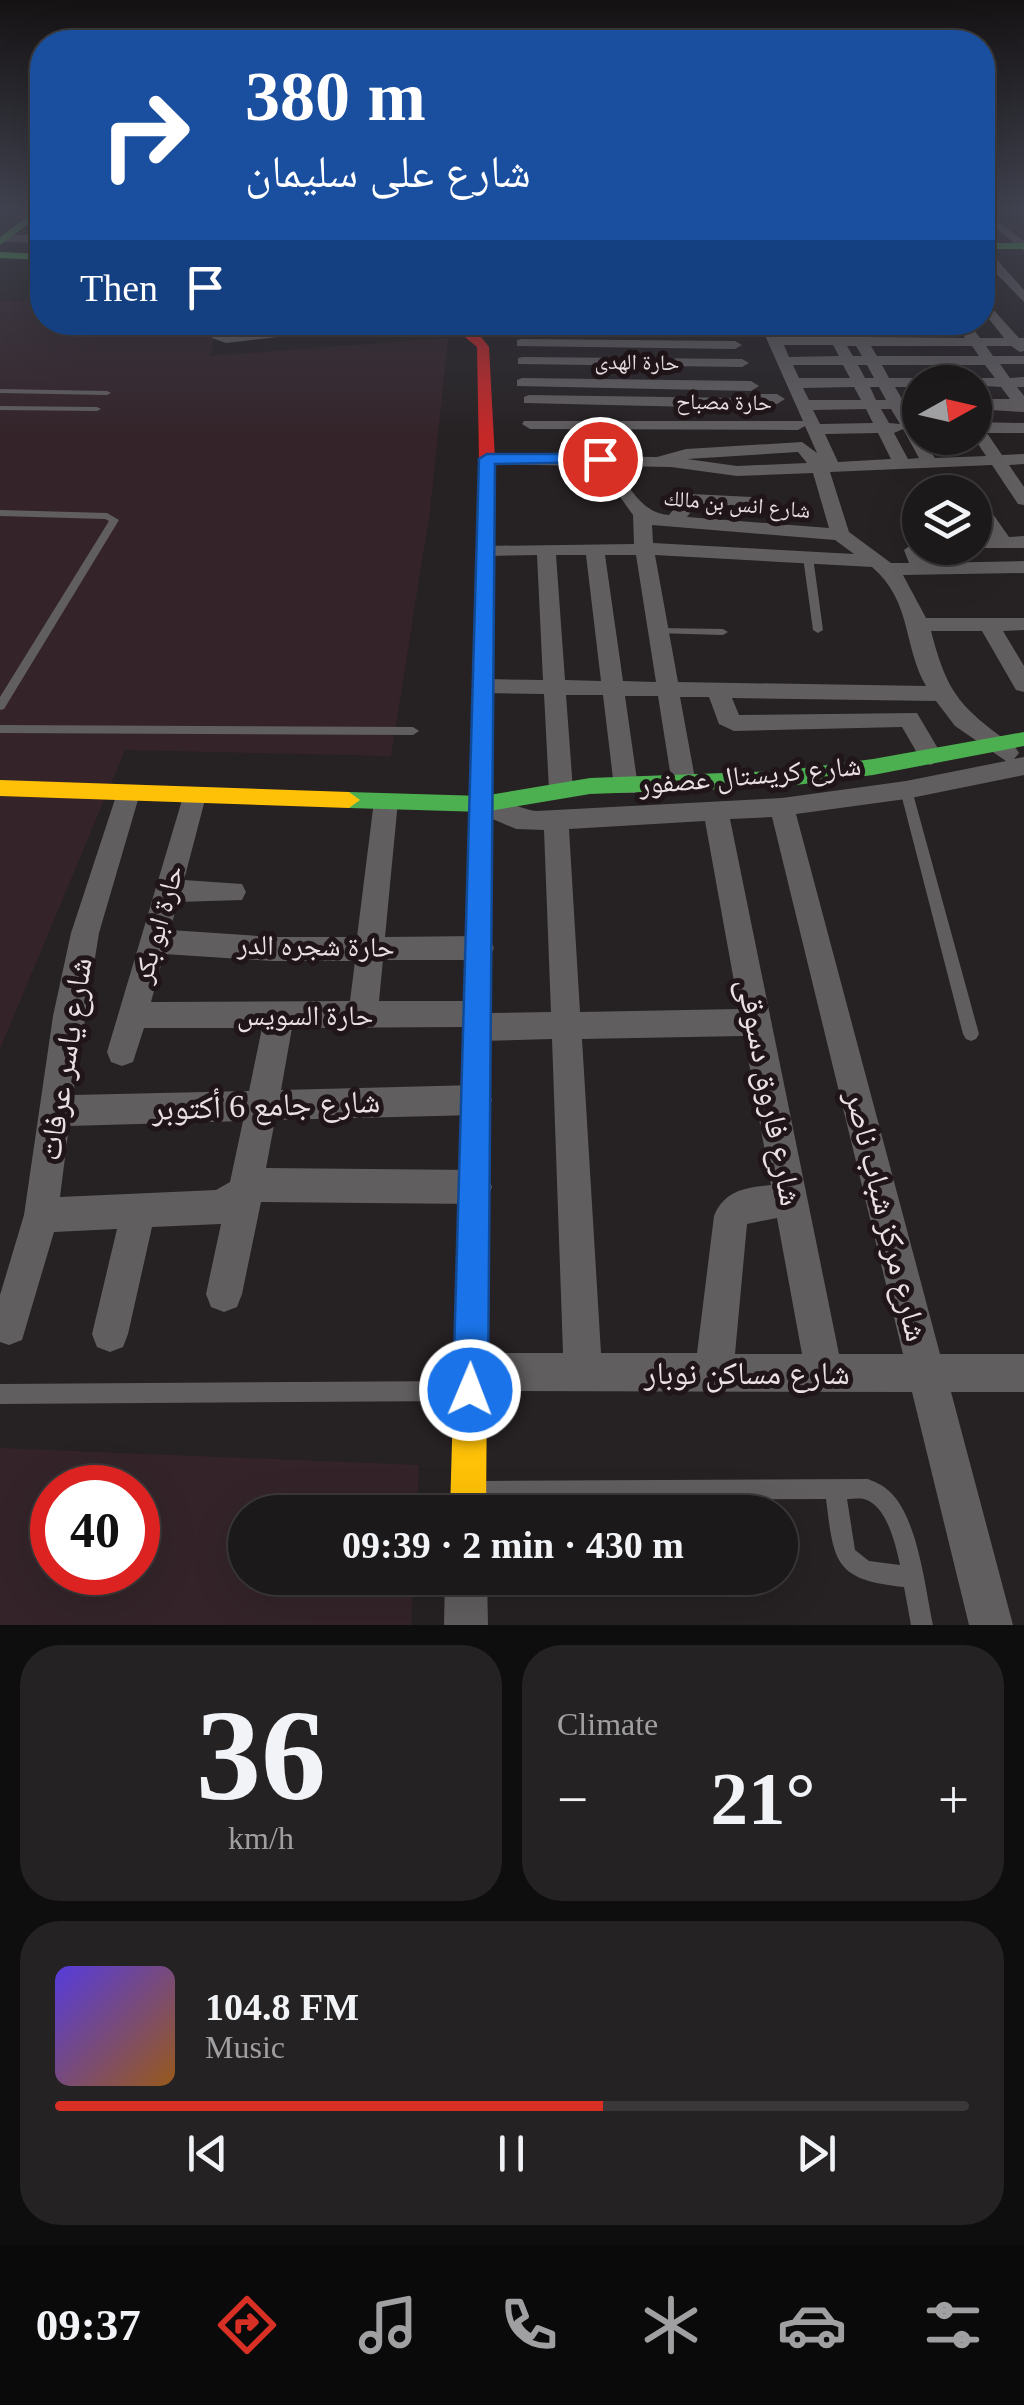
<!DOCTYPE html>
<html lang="en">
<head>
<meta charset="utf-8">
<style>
  :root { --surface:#1c191a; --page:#252223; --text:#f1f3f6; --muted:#a0a0a2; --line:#3a3839; --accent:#d93025 }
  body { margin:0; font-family:"Times New Roman","Noto Naskh Arabic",serif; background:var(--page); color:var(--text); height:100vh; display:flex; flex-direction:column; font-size:38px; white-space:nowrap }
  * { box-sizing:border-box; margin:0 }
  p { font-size:32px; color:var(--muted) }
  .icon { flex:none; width:55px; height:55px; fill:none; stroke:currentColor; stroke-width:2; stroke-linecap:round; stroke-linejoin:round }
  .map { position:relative; height:1625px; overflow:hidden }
  .panel { display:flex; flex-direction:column; gap:20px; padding:20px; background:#0f0e0e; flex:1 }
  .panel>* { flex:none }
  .hud { position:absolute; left:30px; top:30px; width:965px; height:305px; border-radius:40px; box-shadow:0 10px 40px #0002,0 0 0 2px var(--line); background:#1a4fa0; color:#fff; overflow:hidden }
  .needle { width:65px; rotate:82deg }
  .controls { position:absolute; left:902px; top:365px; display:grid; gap:20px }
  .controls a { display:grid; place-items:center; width:90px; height:90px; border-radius:50%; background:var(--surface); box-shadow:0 10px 40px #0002,0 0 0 2px var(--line); font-size:50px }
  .speed { position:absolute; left:30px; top:1465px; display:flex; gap:20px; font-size:50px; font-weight:700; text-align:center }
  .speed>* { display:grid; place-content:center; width:130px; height:130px; border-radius:50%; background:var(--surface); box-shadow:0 10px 40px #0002,0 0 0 2px var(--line); line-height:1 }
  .speed .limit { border:15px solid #d22; background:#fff; color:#111 }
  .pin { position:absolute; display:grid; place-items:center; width:85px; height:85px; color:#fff; margin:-42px; border:5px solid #fff; border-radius:50%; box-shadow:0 2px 10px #0007 }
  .me { position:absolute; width:110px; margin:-55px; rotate:1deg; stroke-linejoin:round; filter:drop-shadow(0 0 8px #0008) }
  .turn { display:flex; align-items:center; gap:35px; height:210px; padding:0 50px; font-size:45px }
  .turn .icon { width:130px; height:130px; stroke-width:2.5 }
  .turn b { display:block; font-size:70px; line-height:85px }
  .then { display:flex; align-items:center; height:95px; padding:0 50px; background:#0003; gap:20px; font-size:38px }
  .big { font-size:75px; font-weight:800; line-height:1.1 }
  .panel .card { flex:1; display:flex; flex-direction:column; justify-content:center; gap:15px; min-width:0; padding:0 35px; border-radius:40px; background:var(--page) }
  .panel .dial { align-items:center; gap:0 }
  .dial b { font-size:130px; line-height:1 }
  .song { display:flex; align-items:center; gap:30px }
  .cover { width:120px; height:120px; border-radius:15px; background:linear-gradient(135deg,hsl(250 70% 55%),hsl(30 70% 35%)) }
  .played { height:10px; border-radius:5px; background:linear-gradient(90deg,var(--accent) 60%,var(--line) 60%) }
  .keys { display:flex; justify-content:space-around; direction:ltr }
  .heat { display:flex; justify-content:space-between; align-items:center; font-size:55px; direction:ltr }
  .panel .tiles { flex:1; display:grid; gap:20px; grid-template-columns:1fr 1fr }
  .card:last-child { grid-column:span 2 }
  .trip { position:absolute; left:228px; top:1495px; width:570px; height:100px; border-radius:50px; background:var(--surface); box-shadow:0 10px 40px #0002,0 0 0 2px var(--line); font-weight:800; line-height:100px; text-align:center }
  .dock { display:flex; height:160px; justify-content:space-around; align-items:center; background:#0b0a0a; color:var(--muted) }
  .dock .icon { width:70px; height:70px }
  .dock .current { color:var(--accent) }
  .dock b { font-size:45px; color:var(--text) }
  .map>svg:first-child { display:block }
  .built { fill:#34242a; fill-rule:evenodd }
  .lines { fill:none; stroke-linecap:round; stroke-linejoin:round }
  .lane { fill:#615e60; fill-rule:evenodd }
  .street { fill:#615e60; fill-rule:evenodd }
  .fast { fill:#4caf50; fill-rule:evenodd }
  .slow { fill:#ffc107; fill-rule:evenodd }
  .jam { fill:#c62828; fill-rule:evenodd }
  .route { fill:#1a73e8; stroke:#114b97; stroke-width:2.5 }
  .labels { text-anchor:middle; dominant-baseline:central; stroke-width:10; stroke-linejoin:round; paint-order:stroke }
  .far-street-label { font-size:22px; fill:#e8e0e2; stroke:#201519 }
  .street-label { font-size:28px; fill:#e8e0e2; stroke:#201519 }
  .near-street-label { font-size:32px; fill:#e8e0e2; stroke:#201519 }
</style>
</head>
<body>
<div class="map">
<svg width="1024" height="1625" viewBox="0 0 1024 1625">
  <rect width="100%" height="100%" fill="#262123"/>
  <!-- built -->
  <path class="built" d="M0,301h42v21l175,1 -7,33 238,-18 -18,173 -39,245 -266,-6 -125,299z
    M0,1448l419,17 -2,47h-172v66h169l-3,47h-411zM52,1488h86v84h-86z"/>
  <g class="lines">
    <!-- lane -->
    <path class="lane" d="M0,389l107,2 4,2 -4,2 -107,-2z
      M0,406l97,1 4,2 -4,2 -97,-1z
      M0,510l107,3 12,7 -115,189 -4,1v-13l109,-176 -4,-2 -105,-3z
      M808,554l5,3 10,73 -5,3 -5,-3 -10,-73z
      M658,628l65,1 5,3 -5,3 -69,-2v-4z
      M0,725l413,2 6,4 -6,4 -413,-2z
      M906,785l6,5 67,244 -3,5 -5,2 -5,-2 -3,-5 -63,-244z
      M458,1381l7,3 3,7 -3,7 -7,3 -458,3v-20z
      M868,1479c7,3 15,6 21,12 29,26 36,97 44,134h-22l-7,-38c-70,-7 -70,-25 -78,-88l-343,2 -7,-3 -3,-7 3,-7 7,-3zM847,1499c5,0 11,-1 17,0 23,6 32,47 36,66l-31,-4 -14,-11z"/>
    <!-- street -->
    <path class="street" d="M982,210l42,31v10l-42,-34z
      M42,235v8l-42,-1 4,-7z
      M982,252h8l34,38v12l-42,-43z
      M982,297l37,41h5v13l-4,1 -9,-6h-25l7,10h31v8h-24l10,14 14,-1v10h-7l7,9v16l-49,-3v-10h35l-9,-12 -81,-5v5h-25l7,12h18v10h-13l13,29 15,20 51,-2 -12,-18 1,-16 49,1v10h-37l15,22 22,-1v10l-15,1 15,22v18l-6,-1 -26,-39 -162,7 19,60 42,31h18l-5,-13 16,-12v10h7l-4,3 5,12 96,-2v12l-121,2 23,43h98v12l-21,1 21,35v26l-8,-2 -34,-59h-51c17,66 31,77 84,116l4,6 -5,6 10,-2v18l-118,24 -110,15 144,540h84v38h-73l62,233h-44l-57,-233 -441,-1 -13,-6 -6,-13 6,-13 13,-6h92l-11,-314 -74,2 -11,-4 -4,-10 -171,1 -11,62 195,-5 11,4 5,11 -5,11 -11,4 -201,5 -9,48 209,2 12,5 5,12 -5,12 -12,5 -214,-2 -19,92 -5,13 -13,5 -13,-5 -5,-13 15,-70 -69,3 -24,107 -5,13 -13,5 -13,-5 -5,-13 25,-105 -63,3 -32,108 -13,5 -9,-3v-47l24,-80 29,-199 18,-83 48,-146h18l3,6 -41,140 -26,162 176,-4 13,-63h-118l-11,34 -11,4 -11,-4 -4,-10 78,-262h18l3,6 -22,84 58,4 4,8 -4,8 -64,2 -8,28 103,7h84l17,-136 3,-7h18l3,7 -13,136 95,-1 10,4 4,8 -4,8 -10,4h-97l-4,41h99l10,4 4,8 59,-1 -7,-182 -28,-1 -42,-18 -3,-7 3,-7c20,-5 42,12 62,14l246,-13 124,-17 100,-20 -51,-35 -19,-25 -204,-3 7,17 178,-2 26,44 -12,8 -8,-2 -21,-36 -168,4 -15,-7 -10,-27h-29l16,87 -12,9 -12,-9 -14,-88h-33l13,91 -3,6h-18l-3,-6 -11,-92h-37l7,95 -3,6h-18l-3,-6 -5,-96 -60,-1 -11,-7 11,-7 59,1 -6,-125 -51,1 -9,-6 2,-4 155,-2 -1,-29 -35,-49 -111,-2 -6,-1v-8l176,2 29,-8 116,-7 15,11 -12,-27 -7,4 -268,-1 -8,-5 2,-3h279l-44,-99h14l7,15h49l-8,-15h14l8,15h8l-8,-15h14l9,15 99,1 -11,-16h14l12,16h24l-22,-28zM784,345h49l6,11 -50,1zM847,346h9l6,10h-9zM871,346h101l7,10h-102zM793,365h50l7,13h-51zM858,365h9l7,13h-9zM882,365h103l10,13h-106zM854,387l7,13h-52l-6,-12zM870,387h9l7,13h-10zM866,409l7,14 -53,1 -7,-14zM881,409h10l9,15 -11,-1zM903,429l16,29 -11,1 -14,-26zM878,433l13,26 -53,3 -13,-28zM798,452l9,11 -70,3 -50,-7zM615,466l56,1 66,9 76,-3 16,55 -142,-11 9,-12 62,1 3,-4 -9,-5 -61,-3 -6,1 -16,20c-28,-2 -39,-28 -54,-49zM652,525l183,15 19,14 -201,-11zM556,555h30l15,126 -36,-1zM605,555h31l20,127 -33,-1zM655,555l217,12c40,34 31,79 54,119l-248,-4zM772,817l131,537h-64l-109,-535zM705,821l34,188 -159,3 -11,-183zM164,954l109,7h82l-5,40 -199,1zM744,1036l27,149c-26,3 -46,5 -57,31l-17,137h-96l-19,-314zM243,1121l-13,61 -14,8 -156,7 9,-71zM777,1218l25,136h-67l12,-130z
      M211,322h14l-1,11 4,2 123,-13h54l-179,21 -14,-5z
      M732,322v6l-5,1 -207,-2 -7,-4z
      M522,339l213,2 7,4 -7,4 -218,-3v-6z
      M523,357l219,2 7,4 -7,4 -224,-3v-6z
      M522,378l229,3 8,5 -8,5 -234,-5v-6z
      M756,394h21l8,5 -8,5 -26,-2 -3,-3z
      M529,395l208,3 8,5 -8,5 -213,-5v-6z
      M975,496l6,1 28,40 15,-1v12h-54h5v-11h16l-16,-23z
      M445,1578h42l1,47h-44z"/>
    <!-- fast -->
    <path class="fast" d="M36,210h6v4l-42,31v-8z
      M982,243h42v6h-42z
      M0,252l42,2v6l-42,-2z
      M1024,732v14l-151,29 -92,12 -191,7 -107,18 -134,-4 -11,-8 11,-8 134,4 107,-18 191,-7 92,-12z"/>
    <!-- slow -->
    <path class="slow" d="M482,731l10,7 -6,774h-36l22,-774z
      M0,780l349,12 11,8 -11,8 -349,-12z"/>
    <!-- jam -->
    <path class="jam" d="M447,322c21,0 30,9 42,25l6,112 -3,279 -10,7 -10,-7 7,-279 -2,-112z"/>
  </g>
  <!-- sky -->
  <linearGradient id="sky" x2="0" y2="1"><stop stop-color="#151213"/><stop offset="0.48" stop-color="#414350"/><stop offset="1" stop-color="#414350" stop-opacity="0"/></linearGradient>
  <rect width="1024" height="437" fill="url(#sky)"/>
  <!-- route -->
  <path class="route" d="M600,454l8,5 -2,3 -111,2 -7,926 -5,12 -13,5 -12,-5 -5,-12 26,-931 8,-5z"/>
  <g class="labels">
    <!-- far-street labels -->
    <g class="far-street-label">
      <text transform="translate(637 362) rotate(1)">حارة الهدى</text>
      <text transform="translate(724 402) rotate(1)">حارة مصباح</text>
      <text transform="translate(737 504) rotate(5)">شارع انس بن مالك</text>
    </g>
    <!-- street labels -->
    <g class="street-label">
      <text transform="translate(750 775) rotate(-5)">شارع كريستال عصفور</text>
      <text transform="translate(158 924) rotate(-74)">حارة ابو بكر</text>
      <text transform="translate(316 946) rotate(1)">حارة شجره الدر</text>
      <text x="305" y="1015">حارة السويس</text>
    </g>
    <!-- near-street labels -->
    <g class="near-street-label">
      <text transform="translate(65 1059) rotate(-81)">شارع ياسر عرفات</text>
      <text transform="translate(770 1092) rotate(79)">شارع فاروق دسوقى</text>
      <text transform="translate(266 1105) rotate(-2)">شارع جامع 6 أكتوبر</text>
      <text transform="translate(887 1216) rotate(76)">شارع مركز شباب ناصر</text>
      <text x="747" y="1373">شارع مساكن نوبار</text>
    </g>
  </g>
</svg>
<div class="controls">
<a><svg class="needle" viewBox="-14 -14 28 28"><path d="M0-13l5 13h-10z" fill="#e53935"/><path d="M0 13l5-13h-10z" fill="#a0a0a2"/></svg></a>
<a><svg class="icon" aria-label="layers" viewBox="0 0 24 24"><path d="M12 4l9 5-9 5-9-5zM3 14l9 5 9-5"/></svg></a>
</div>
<div class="speed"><div class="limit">40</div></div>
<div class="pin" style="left:600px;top:459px;background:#d93025"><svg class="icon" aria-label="arrive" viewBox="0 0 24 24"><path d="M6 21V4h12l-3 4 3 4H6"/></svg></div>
<svg class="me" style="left:470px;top:1390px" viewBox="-20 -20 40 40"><circle r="17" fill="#1a73e8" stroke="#fff" stroke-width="3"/><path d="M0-11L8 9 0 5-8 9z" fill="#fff"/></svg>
<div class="trip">09:39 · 2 min · 430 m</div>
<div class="hud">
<div class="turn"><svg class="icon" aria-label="right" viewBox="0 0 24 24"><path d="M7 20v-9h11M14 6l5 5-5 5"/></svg><div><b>380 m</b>شارع على سليمان</div></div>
<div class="then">Then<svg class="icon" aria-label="arrive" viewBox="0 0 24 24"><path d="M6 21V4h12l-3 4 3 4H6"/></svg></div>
</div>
</div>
<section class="panel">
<div class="tiles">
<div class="card dial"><b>36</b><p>km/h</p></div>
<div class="card"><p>Climate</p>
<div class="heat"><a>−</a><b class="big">21°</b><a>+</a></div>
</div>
<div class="card">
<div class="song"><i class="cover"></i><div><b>104.8 FM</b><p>Music</p></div></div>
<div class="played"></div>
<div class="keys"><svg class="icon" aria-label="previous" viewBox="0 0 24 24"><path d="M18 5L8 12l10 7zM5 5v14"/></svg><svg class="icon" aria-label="pause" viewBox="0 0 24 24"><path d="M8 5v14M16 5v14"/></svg><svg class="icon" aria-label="next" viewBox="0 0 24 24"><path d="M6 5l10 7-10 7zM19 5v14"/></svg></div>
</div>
</div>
</section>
<nav class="dock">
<b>09:37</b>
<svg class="icon current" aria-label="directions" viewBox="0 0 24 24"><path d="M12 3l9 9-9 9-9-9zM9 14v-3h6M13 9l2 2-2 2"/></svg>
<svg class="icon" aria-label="music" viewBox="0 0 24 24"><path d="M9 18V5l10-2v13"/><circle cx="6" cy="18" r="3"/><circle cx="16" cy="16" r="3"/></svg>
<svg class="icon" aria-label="phone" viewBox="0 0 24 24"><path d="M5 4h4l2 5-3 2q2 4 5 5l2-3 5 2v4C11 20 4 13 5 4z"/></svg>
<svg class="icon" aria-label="climate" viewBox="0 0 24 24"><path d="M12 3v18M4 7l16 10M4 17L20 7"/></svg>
<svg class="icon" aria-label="car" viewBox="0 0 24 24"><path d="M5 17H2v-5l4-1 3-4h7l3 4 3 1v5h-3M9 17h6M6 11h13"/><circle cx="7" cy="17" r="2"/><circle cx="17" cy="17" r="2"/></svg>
<svg class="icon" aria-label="filters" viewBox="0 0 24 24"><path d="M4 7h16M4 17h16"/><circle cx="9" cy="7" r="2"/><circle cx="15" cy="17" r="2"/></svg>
</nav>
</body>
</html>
